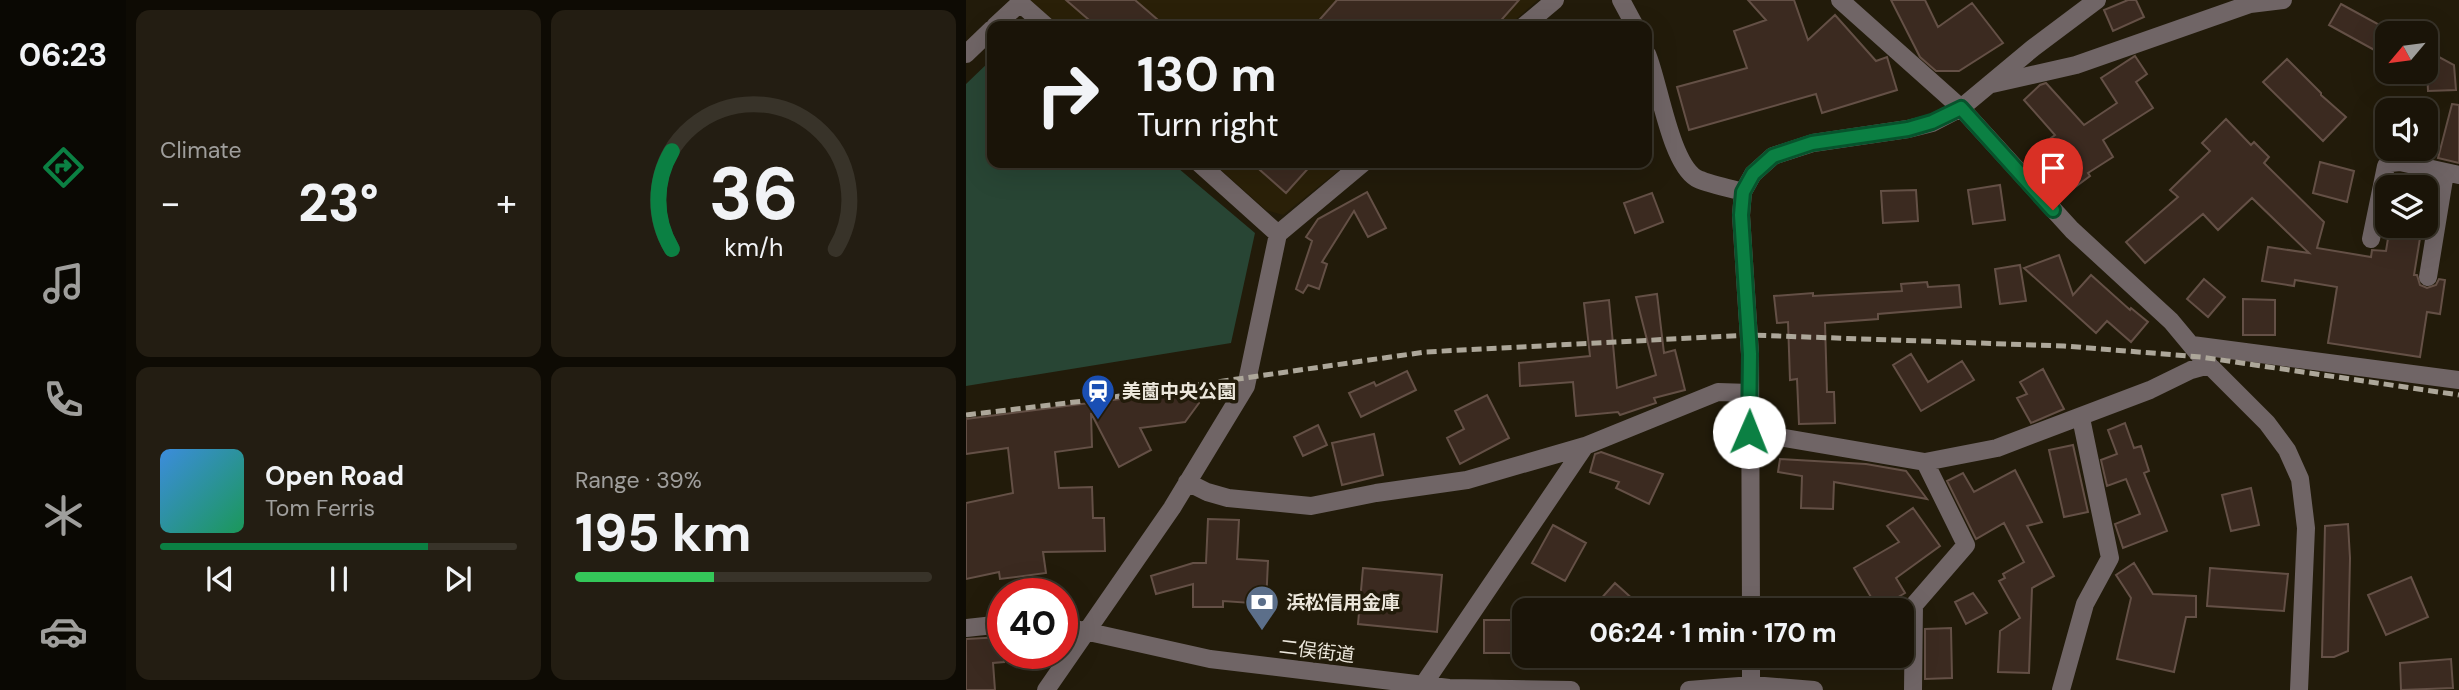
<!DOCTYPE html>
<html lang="en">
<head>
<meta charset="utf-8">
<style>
  :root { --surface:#1a1408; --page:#231d12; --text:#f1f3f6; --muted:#9f9e9c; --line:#383329; --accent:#0b8043 }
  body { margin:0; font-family:"DM Sans","Noto Sans JP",sans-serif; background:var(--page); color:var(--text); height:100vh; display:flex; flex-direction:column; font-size:26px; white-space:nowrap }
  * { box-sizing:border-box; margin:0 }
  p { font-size:23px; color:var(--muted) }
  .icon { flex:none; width:38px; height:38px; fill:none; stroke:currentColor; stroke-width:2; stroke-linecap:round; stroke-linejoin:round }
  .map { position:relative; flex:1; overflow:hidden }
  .drawer { display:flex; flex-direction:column; gap:10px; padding:10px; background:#0e0b04; width:840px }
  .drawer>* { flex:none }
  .top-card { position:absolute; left:21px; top:21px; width:665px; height:147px; border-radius:14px; box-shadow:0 7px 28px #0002,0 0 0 2px var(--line); background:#1a1408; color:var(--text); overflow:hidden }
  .needle { width:46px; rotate:241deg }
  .buttons { position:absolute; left:1409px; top:21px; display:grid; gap:14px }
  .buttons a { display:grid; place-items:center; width:63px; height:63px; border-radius:14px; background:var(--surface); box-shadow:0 7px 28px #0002,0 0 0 2px var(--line); font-size:35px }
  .speed { position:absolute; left:21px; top:578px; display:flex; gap:14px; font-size:35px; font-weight:700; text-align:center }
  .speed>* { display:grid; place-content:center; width:91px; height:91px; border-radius:50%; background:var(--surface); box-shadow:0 7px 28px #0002,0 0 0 2px var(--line); line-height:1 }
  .speed .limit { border:10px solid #d22; background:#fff; color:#111 }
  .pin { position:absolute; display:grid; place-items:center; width:60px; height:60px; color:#fff; margin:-72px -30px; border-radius:50% 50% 50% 0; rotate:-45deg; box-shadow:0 0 7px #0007 }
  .pin .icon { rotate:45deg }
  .me { position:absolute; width:77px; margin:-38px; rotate:1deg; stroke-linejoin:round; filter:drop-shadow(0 0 5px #0008) }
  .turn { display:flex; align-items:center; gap:24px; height:147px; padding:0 35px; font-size:32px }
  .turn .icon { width:91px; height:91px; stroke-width:2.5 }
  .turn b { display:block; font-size:49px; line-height:60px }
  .big { font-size:52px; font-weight:800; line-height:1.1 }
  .drawer .widget { flex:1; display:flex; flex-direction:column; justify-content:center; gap:10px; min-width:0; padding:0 24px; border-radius:14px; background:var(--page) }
  .drawer .dial { align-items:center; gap:0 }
  .dial svg { height:182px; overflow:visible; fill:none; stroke:var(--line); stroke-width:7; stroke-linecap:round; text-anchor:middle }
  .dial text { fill:var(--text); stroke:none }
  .song { display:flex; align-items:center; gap:21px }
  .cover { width:84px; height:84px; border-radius:10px; background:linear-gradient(135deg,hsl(210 70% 55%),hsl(150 70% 35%)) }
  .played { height:7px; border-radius:4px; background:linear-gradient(90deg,var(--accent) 75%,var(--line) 75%) }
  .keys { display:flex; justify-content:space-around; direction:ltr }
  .heat { display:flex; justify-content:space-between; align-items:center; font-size:38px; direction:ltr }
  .charge { height:10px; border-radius:5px; background:linear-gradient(90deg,#34c759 39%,var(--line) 0) }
  .drawer .tiles { flex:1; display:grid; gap:10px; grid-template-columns:repeat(2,1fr) }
  .trip { position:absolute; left:546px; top:598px; width:402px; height:70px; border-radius:14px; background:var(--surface); box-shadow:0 7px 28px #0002,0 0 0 2px var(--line); font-weight:800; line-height:70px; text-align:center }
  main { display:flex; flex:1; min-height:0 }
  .dock { display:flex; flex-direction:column; width:126px; justify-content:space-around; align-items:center; background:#0a0803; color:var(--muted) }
  .dock .icon { width:49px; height:49px }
  .dock .selected { color:var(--accent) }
  .dock b { font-size:32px; color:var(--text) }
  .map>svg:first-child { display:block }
  .built { fill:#2a2008 }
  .green { fill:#284534 }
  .building { fill:#3b2a20; stroke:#645046; stroke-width:2 }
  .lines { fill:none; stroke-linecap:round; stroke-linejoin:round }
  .minor { stroke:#706566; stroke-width:18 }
  .rail { stroke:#ada79a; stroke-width:5; stroke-dasharray:10 5; stroke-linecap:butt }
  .route-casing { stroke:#07532c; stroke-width:18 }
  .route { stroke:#0b8043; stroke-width:12 }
  .labels { text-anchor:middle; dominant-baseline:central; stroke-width:7; stroke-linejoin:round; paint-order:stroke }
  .poi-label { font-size:19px; font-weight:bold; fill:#ece7dc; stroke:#221b0a; text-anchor:start }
  .street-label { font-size:19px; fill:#ece7dc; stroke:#221b0a }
</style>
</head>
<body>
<main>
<nav class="dock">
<b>06:23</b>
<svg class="icon selected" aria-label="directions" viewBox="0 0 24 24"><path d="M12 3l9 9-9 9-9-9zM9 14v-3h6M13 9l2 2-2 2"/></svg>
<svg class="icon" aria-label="music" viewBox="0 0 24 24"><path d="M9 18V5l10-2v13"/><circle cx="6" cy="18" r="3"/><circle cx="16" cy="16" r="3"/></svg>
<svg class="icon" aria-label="phone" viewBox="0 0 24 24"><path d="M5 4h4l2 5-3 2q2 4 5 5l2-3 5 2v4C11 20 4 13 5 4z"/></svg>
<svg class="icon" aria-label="climate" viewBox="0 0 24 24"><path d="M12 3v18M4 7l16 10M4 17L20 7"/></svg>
<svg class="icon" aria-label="car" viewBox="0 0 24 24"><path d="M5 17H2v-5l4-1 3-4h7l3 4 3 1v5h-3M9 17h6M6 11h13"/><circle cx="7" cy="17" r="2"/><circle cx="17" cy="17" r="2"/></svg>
</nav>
<section class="drawer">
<div class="tiles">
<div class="widget"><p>Climate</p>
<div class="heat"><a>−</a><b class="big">23°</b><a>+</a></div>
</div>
<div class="widget dial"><svg viewBox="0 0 100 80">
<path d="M14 69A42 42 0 1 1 86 69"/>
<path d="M14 69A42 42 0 0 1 14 26" stroke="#0b8043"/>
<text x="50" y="56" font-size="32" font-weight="700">36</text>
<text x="50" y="72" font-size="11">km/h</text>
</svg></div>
<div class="widget">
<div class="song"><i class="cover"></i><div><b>Open Road</b><p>Tom Ferris</p></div></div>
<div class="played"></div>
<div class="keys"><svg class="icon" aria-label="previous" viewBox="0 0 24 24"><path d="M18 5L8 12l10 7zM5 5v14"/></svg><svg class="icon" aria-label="pause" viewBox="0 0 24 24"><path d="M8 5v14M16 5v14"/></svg><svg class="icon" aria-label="next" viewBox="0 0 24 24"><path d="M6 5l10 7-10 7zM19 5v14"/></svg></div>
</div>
<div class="widget"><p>Range · 39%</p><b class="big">195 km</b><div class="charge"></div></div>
</div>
</section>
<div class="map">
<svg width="1493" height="690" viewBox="0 0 1493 690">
  <rect width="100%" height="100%" fill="#221b0a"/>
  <!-- built -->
  <path class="built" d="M64,0h508l-30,26h-449z
    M247,163h135l-65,52 -17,-5z"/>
  <!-- green -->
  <path class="green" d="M26,59v104h180l83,70 -24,110 -265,43v-302z"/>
  <!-- building -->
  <path class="building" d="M100,0h69l30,26h-69z
    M371,0h182l-23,26h-182z
    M782,0h46l14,40 27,-25 41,46 11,-4 10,33 -75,23 -6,-19 -127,36 -12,-43 70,-19 -13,-37 32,-11z
    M925,0h34l13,27 34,-24 31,40 -44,28h-23l-16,-14z
    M1162,0h8l8,17 -31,14 -9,-21z
    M1375,4l46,25v28l-58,-32z
    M1460,50l28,15 2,25 -28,1z
    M1169,56l12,18 -11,8 17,26 -50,32 10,17 -25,16 2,3 -31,23 -28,-35 6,-5 -5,-7 23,-17 -31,-35 16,-15 6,-2 38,42 33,-22 -16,-25z
    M1321,59l34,34v2l25,22 -23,24 -60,-59z
    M1486,104l7,1v58l-21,-5z
    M1260,119l25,26 3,-3 15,15 -5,6 60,59 -7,26 54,9 1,-7 14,1 4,-25h32l-8,49h3l3,10 7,3 9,-3 3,-6 6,1 -5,34 -13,-2 -7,45 -92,-14 9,-56 -42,-7 -1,6 -32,-5 6,-34 41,6 -57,-55 -34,32 -15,-16 -58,49 -19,-21 52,-45 -8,-7 40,-39 -8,-8z
    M1354,162l34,9 -7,31 -34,-9z
    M286,163h61l-27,30z
    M1034,185l5,35 -32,4 -5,-34z
    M950,190l2,31 -35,2 -2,-32z
    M401,192l19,36 -18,9 -14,-26 -32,51 5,2 -8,25 -11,-4 -5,8 -7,-4 16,-48 -6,-4 12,-18z
    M686,193l11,29 -28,11 -11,-30z
    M1093,255l14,40 18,-20 39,35 1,-2 17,14 -17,20 -24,-21 -11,12 -72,-65z
    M1054,265l6,36 -26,3 -5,-35z
    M1238,279l21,18 -17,20 -21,-18z
    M961,282l1,5 31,-2 2,22 -83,7v5l-53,4 2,69h7l1,31 -36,1 -2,-45 -7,1 -2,-58 -11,1 -3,-27 39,-3v3l89,-5 -1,-7z
    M691,294l7,59 11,-3 10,40 -31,8 2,5 -36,12 -2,-3 -42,4 -3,-34 -53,4 -1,-23 71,-7 -6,-53 25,-3 8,88 39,-13 -20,-78z
    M1277,299l32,1v35h-32z
    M945,354l17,28 34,-21 12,19 -53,31 -28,-46z
    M1077,369l21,40 -33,14 -14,-25 10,-4 -7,-12z
    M441,371l9,19 -55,27 -12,-24 25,-11 2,4z
    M232,389l1,14 -14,19 -45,6 11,22 -32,17 -28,-54 1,34 -37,5 4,36 33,-1 1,31h11l1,33 -62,1 3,21 -46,6 -1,-7 -33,7v-76l47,-10 -5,-45 -42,6v-35z
    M521,395l22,43 -49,26 -13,-26 17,-9 -9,-18z
    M1159,423l9,25 7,-2 8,25 -5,2 23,58 -44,17 -8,-24 25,-10 -14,-35 -19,7 -6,-26 16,-6 -9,-24z
    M352,425l9,20 -24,11 -9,-19z
    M408,434l9,41 -41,10 -10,-42z
    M1107,445l15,67 -24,5 -15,-67z
    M635,452l62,22 -14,30 -33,-16 3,-6 -29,-10 5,-18z
    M814,459l86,5 40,7 21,28 -93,-17 -1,27 -32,-1 1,-32 -24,-4z
    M1049,470l27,52 -15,4 27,50 -22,12 -3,85 -31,-1 2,-41 20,-13 -21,-37 6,-3 -2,-4 21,-12 -20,-39 -28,16 -29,-58 16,-8 11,19z
    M1285,488l8,37 -28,6 -9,-36z
    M947,508l27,38 -44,32 9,15 -27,16 -24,-41 45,-26 -12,-16z
    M242,519l31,1 -2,39 31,2 -2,43 -43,-3v6h-30v-23l-37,10 -5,-18 42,-13h13z
    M1382,524l2,34 -2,93 -14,6h-12l3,-131z
    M587,525l33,18 -21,38 -33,-18z
    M1168,563l19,31 43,2v21h-10l-12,55 -57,-13 14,-61 -15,-23z
    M397,568l79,7 -5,57 -79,-8z
    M1244,568l78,6 -4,37 -77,-5z
    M1445,577l17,40 -42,18 -18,-40z
    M649,583l31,28h-56z
    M1007,593l14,20 -21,11 -11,-22z
    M518,620h36l1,33h-37z
    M985,628l1,50 -27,1v-50z
    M36,637l2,25 -11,1 2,27h-29v-51z
    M1485,659l2,29 -52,2 -1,-27z"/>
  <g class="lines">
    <!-- minor -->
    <path class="minor" d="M655,0l14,26
      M874,0l121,108 111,122 99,91 30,36 66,66 20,27 13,29 6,49 -7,162
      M29,26l25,-23 26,23
      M558,26l31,-26
      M0,54l26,-25
      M681,54c12,28 23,108 49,124 11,6 34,10 47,14
      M1026,84l84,-19 174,-61 33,-4
      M312,234l85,-71
      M1405,239l15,-73 4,-3 10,-1 59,13
      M1462,277l17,-104
      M1226,345l267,35
      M783,432l176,30 72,-14 153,-58 41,-20 18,-5
      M221,482l20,10 21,6 83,8 65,-13 91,-13 118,-34 133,-54 32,1
      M785,611l-1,-257 -9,-139 2,-23 10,-18 20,-18 40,-13 95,-14 24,-6 29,-15 72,-60 64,-48
      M96,626l148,33 239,29 122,2
      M0,628l37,-4
      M457,685l162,-239
      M80,690l126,-182 74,-122 32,-152 -79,-71
      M723,690l63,-5 62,5
      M785,690v-34
      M947,690l1,-85 52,-60 -41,-83
      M1095,690l24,-86 25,-46 -29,-140"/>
    <!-- rail -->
    <path class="rail" d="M0,415l126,-15 333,-48 324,-17 315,11 137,11 258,38"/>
  </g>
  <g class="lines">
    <!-- route casing -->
    <g class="route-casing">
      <path id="route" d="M783,432l1,-78 -9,-139 2,-23 10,-18 20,-18 39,-13 96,-14 24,-7 29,-14 92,102"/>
    </g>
    <!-- route -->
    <use href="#route" class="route"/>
  </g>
  <!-- icons -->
  <defs>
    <g id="station-pin" transform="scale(1.75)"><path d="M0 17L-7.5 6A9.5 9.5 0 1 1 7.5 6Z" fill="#1a4fb4" stroke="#221b0a"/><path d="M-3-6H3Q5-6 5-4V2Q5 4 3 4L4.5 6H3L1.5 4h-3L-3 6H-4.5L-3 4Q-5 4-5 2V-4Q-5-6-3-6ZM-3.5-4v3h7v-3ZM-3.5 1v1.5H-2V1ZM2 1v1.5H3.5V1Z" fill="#fff"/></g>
    <g id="bank-pin" transform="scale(1.75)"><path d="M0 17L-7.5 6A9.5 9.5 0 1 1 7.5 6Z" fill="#5c6f8a" stroke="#221b0a"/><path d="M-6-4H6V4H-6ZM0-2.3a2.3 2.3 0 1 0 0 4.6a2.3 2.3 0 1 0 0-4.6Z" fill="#fff"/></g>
  </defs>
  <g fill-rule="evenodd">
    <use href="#station-pin" x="132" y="391"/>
    <use href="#bank-pin" x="296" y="602"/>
  </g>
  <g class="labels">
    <!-- poi labels -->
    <g class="poi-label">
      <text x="156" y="391">美薗中央公園</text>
      <text x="320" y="602">浜松信用金庫</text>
    </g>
    <!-- street labels -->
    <g class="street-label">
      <text transform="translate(351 651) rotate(7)">二俣街道</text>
    </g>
  </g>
</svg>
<div class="buttons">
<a><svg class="needle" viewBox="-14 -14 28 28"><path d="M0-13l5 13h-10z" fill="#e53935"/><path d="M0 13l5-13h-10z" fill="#9f9e9c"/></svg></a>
<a><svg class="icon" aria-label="sound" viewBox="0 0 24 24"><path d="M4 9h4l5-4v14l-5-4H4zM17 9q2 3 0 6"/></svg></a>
<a><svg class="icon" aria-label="layers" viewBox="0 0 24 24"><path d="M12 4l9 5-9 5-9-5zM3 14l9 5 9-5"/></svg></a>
</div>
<div class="speed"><div class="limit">40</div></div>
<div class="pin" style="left:1087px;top:210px;background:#d93025"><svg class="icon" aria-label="arrive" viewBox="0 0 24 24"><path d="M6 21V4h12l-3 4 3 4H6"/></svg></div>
<svg class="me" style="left:783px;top:432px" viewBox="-20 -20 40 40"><circle r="19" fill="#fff"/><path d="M0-13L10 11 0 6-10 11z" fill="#0b8043"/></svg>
<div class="trip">06:24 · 1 min · 170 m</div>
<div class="top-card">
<div class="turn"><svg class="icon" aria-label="right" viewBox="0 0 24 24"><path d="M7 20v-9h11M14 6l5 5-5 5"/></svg><div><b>130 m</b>Turn right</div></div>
</div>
</div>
</main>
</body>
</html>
